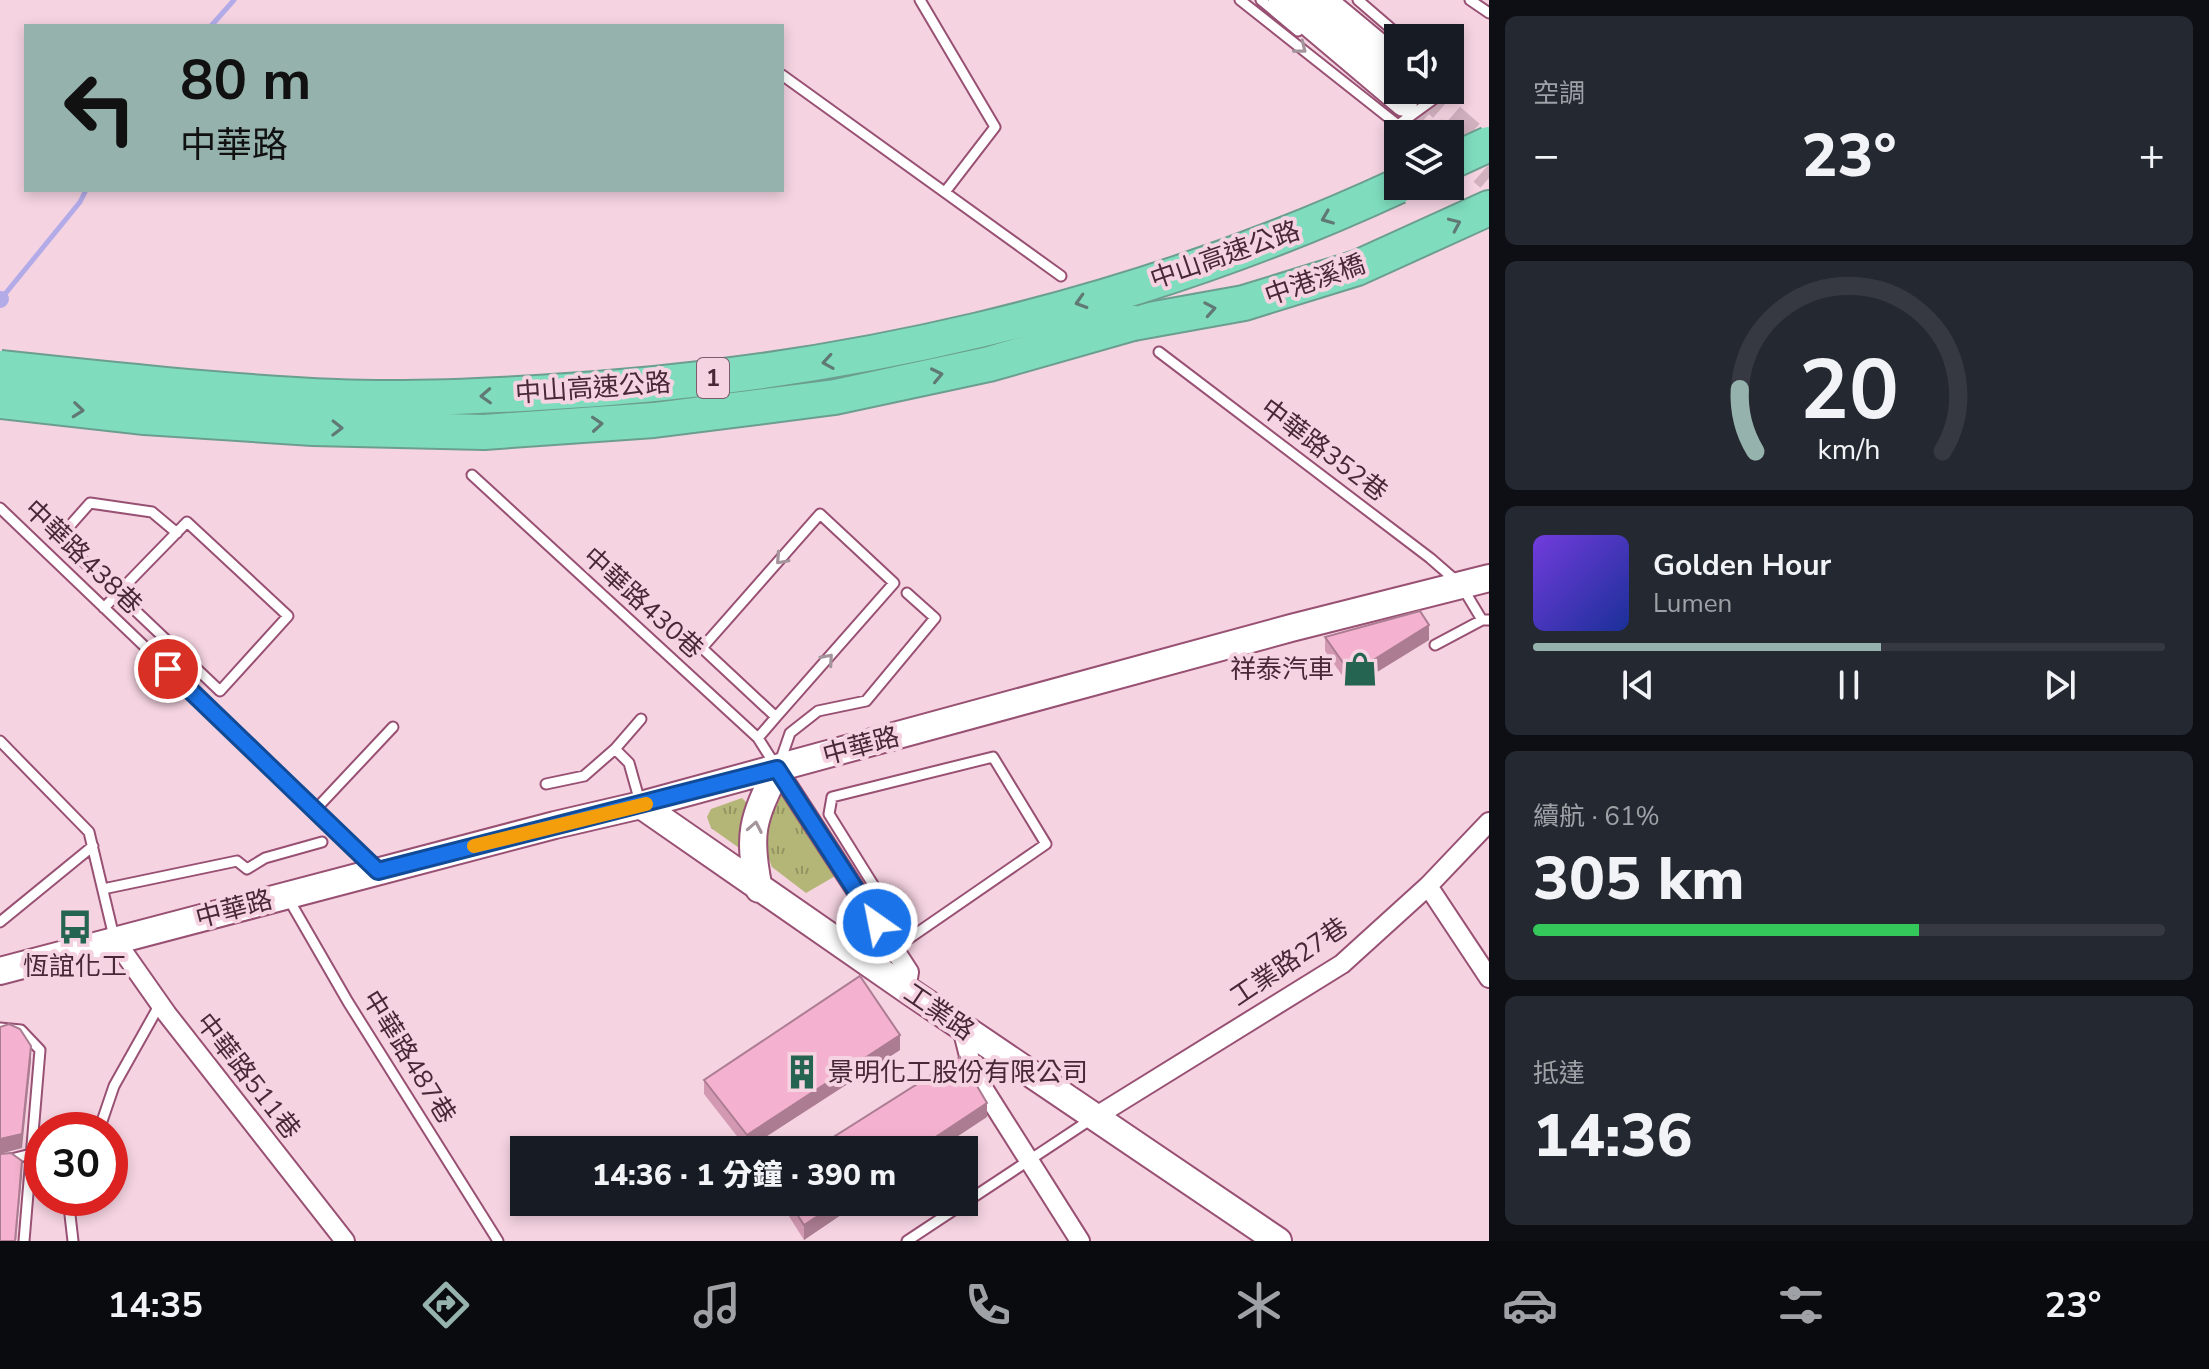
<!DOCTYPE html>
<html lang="zh-TW">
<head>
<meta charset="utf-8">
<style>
  :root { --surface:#171b24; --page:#242831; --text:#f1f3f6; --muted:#9ea1a6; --line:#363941; --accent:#95b3ac }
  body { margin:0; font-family:"Nunito Sans","Noto Sans TC",sans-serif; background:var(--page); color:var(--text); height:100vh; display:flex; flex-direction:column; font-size:30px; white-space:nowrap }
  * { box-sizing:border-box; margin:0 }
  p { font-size:26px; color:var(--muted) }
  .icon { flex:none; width:44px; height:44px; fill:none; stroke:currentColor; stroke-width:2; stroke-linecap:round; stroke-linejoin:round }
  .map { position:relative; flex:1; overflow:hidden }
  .drawer { display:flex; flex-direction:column; gap:16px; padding:16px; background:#0d0f14; width:720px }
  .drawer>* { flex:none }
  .hud { position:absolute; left:24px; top:24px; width:760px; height:168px; border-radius:0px; box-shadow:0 4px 12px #0003; background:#95b3ac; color:#111; overflow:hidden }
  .tools { position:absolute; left:1384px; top:24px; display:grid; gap:16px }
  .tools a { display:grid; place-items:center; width:80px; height:80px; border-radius:0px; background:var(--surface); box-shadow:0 4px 12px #0003; font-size:40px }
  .speed { position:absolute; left:24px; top:1112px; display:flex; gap:16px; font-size:40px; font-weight:700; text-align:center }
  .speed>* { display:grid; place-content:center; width:104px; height:104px; border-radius:50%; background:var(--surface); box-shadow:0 4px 12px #0003; line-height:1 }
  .speed .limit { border:12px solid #d22; background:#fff; color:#111 }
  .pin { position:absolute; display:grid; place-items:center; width:68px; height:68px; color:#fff; margin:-34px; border:4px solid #fff; border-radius:50%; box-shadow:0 2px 8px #0007 }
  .me { position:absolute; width:88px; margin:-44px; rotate:327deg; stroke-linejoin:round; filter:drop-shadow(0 0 6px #0008) }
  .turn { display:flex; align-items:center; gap:28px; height:168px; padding:0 24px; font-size:36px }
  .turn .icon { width:104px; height:104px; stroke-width:2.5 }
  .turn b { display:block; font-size:56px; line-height:68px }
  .big { font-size:60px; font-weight:800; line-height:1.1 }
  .drawer .tile { flex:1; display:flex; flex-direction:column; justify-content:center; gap:12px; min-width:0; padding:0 28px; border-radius:12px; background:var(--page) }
  .drawer .dial { align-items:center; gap:0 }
  .dial svg { height:208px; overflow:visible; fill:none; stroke:var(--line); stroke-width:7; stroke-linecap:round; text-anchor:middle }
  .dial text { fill:var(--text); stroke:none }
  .song { display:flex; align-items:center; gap:24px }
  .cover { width:96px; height:96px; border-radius:12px; background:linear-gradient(135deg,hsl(260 70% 55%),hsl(230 70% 35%)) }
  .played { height:8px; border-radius:4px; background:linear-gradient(90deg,var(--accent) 55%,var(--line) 55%) }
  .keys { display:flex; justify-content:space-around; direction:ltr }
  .heat { display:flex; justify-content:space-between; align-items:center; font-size:44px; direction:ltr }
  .charge { height:12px; border-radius:6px; background:linear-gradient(90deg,#34c759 61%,var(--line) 0) }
  .trip { position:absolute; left:510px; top:1136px; width:468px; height:80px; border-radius:0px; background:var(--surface); box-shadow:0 4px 12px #0003; font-weight:800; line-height:80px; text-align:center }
  .tab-bar { display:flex; height:128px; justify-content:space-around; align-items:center; background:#090b0e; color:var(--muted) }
  .tab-bar .icon { width:56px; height:56px }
  .tab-bar .current { color:var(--accent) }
  .tab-bar b { font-size:36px; color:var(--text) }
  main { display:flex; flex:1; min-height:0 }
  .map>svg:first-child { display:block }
  .grass { fill:url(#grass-tufts) }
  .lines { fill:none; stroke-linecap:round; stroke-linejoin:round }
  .stream { stroke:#b3abe8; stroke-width:5 }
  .canal { stroke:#b3abe8; stroke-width:16 }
  .secondary-tunnel { stroke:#d2b1bf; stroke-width:26; stroke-dasharray:26 13; stroke-linecap:butt }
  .lane-casing { stroke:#985073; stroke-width:13 }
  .street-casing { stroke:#985073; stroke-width:22 }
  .secondary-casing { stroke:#985073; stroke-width:30 }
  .highway-casing { stroke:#6c9e8f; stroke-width:38 }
  .lane { stroke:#fff; stroke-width:9 }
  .street { stroke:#fff; stroke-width:18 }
  .secondary { stroke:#fff; stroke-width:26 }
  .highway { stroke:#7fddbe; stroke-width:34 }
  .highway-bridge-casing { stroke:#6c9e8f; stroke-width:38; stroke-linecap:butt }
  .highway-bridge { stroke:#7fddbe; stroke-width:34 }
  .wall { fill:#d399b3 }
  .shaded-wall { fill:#ac7d92 }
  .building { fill:#f5b2d0; stroke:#ac7d92; stroke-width:2 }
  .oneway { stroke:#a4949b }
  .oneway2 { stroke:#617974 }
  .route-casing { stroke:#114b97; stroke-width:20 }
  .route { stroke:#1a73e8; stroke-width:14 }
  .slow { stroke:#f59e0b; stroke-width:14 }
  .labels { text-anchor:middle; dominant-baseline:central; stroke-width:8; stroke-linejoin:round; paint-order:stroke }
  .shield { fill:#f5d3e1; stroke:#7c5b6a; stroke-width:2 }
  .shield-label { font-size:24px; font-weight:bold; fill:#482837 }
  .street-label { font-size:26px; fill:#482837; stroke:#f5d3e1 }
  .poi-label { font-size:26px; fill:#482837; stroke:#f5d3e1; text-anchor:end }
</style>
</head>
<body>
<main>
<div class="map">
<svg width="1489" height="1241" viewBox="0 0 1489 1241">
  <defs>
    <pattern id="grass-tufts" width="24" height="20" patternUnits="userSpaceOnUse" patternTransform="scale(2)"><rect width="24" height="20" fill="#b3b676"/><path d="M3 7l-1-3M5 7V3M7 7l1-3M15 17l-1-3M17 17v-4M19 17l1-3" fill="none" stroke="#949462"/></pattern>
  </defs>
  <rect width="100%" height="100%" fill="#f5d3e1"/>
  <!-- grass -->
  <path class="grass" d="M780,787l57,88 -31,18 -34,-26 -12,-31z
    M742,798l9,9 -9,43 -31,-22 -4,-11 4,-8z"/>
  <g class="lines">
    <!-- stream -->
    <path class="stream" d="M211,26l23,-26
      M1,299l79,-97 6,-12"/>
    <!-- canal -->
    <path class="canal" d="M0,300l1,-1"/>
    <!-- secondary-tunnel -->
    <path class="secondary-tunnel" d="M1422,91l67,58
      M1404,103l35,31
      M1453,146l36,32"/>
    <!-- lane casing -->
    <g class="lane-casing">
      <path id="lane" d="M920,0l75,127 -50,65
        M1240,0l158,125 48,-35
        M1261,0l37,31
        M1358,0l44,38
        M1470,0l19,13
        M1339,3l59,49
        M782,75l279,201
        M1159,352l271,206 31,27 21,35h7
        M472,475l286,263 17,27
        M0,508l376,360
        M104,608c27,-29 55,-57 83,-86l101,94 -68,75 -161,-153 31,-35 62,9 25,21
        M1435,645l47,-25
        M758,738l18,-21 118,-134 -74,-69 -118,134 74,69
        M0,741l89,91 25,105
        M780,762l10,-29 28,-22 48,-10 69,-83 -28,-25
        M546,784l38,-8 31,-27
        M640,802l-11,-39 -14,-14 26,-30
        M315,810l78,-83
        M103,889l134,-28 10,8 18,-11 57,-16
        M288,898l60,104 150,239
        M0,922l93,-76
        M894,948l7,-4 145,-100 -53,-87 -161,40 -3,17 78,125
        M0,1028l21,2 19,20 -16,191
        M99,1130l15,-44 46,-82
        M0,1162l31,-8
        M73,1241l-3,-26 6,-17
        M907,1241l186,-123"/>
    </g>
    <!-- street casing -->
    <g class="street-casing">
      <path id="street" d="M777,769l132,203 -3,17
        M1428,886l61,92
        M115,940l52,74 178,227
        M962,1028l11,44 107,169
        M1095,1117l247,-153 86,-78 61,-64"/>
    </g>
    <!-- secondary casing -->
    <g class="secondary-casing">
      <path id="secondary" d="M1282,0l122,103
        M1315,0l83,70
        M1422,90v1
        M641,805l265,184 372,252
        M759,889c-12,-57 -6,-69 18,-120
        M0,971l555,-146 86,-20 650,-177 198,-50"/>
    </g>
    <!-- highway casing -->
    <g class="highway-casing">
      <path id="highway" d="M1133,323l111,-20 113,-35 132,-60"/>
    </g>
    <!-- lane -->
    <use href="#lane" class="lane"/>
    <!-- street -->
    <use href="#street" class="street"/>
    <!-- secondary -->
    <use href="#secondary" class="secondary"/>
    <!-- highway -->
    <use href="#highway" class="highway"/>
    <!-- highway-bridge casing -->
    <g class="highway-bridge-casing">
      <path id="highway-bridge" d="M1450,162l39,-18
        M0,368c112,12 224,24 336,29 67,3 135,0 201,-4 297,-16 591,-82 861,-207
        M0,401l145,16 168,11 171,4 170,-12 181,-23 154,-33 144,-41"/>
    </g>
    <!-- highway-bridge -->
    <use href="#highway-bridge" class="highway-bridge"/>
  </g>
  <!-- wall -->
  <path class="wall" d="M1325,637l104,3 -78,48 -26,-37z
    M900,1050l-153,99 -43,-55v-14z
    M780,1202h80l-56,38z"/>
  <!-- shaded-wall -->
  <path class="shaded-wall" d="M1429,625v15l-78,48v-14z
    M900,1035v15l-153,99v-14z
    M31,1046v15l-9,87 -22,6v-15z
    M987,1103v14l-50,33h-21z
    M22,1161v14l-6,66h-1z
    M839,1202h21l-56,38v-15z"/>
  <!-- building -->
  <path class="building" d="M1420,611l9,14 -78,49 -26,-37z
    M860,976l40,59 -153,100 -43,-55z
    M9,1024l11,5 11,17 -9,88 -22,5v-112z
    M960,1057l27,46 -71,47h-103z
    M11,1153l11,8 -7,80h-15v-87z
    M789,1202h50l-35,23z"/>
  <!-- one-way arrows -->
  <defs><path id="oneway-chevron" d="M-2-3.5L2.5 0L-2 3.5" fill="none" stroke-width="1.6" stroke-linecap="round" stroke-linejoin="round" transform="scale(2)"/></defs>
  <g class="oneway">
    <use href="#oneway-chevron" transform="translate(1301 48) rotate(38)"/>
    <use href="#oneway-chevron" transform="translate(781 559) rotate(132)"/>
    <use href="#oneway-chevron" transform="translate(828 659) rotate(-49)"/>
    <use href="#oneway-chevron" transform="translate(755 827) rotate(-79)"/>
  </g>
  <g class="oneway2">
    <use href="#oneway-chevron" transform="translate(1327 218) rotate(158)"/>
    <use href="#oneway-chevron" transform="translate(1455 224) rotate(-24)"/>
    <use href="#oneway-chevron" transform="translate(1081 302) rotate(163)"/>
    <use href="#oneway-chevron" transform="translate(1210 309) rotate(-10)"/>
    <use href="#oneway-chevron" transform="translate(828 362) rotate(171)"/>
    <use href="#oneway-chevron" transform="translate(937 375) rotate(-12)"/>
    <use href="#oneway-chevron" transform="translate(486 396) rotate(177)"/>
    <use href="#oneway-chevron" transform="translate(78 410) rotate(6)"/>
    <use href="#oneway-chevron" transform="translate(597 424) rotate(-4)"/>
    <use href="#oneway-chevron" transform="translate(337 428) rotate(1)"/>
  </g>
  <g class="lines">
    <!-- route casing -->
    <g class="route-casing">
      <path id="route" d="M168,669l210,202 399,-102 100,154"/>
    </g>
    <!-- route -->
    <use href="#route" class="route"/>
    <!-- slow -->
    <path class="slow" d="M474,846l172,-42"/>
  </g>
  <!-- icons -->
  <defs>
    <g id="shop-bare" transform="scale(2.76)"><path d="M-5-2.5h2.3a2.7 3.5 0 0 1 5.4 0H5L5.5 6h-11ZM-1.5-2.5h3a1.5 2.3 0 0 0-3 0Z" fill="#256451" stroke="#f5d3e1" stroke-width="2.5" paint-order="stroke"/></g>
    <g id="bus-bare" transform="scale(2.76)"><path d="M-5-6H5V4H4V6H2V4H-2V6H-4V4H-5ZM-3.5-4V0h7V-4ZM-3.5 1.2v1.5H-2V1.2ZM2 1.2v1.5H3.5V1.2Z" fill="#256451" stroke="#f5d3e1" stroke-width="2.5" paint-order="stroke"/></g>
    <g id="building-bare" transform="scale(2.76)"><path d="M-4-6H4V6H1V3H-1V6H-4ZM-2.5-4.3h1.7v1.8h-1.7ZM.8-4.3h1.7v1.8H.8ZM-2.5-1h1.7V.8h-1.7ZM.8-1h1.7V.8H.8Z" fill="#256451" stroke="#f5d3e1" stroke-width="2.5" paint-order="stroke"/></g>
  </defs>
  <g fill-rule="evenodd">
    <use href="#shop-bare" x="1360" y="669"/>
    <use href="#bus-bare" x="75" y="927"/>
    <use href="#building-bare" x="802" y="1072"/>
  </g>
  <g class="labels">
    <!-- shield labels -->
    <rect class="shield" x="697" y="358" width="32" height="40" rx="6"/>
    <g class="shield-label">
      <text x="713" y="378">1</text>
    </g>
    <!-- street labels -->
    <g class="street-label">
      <text transform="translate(1225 255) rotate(-19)">中山高速公路</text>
      <text transform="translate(1315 280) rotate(-19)">中港溪橋</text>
      <text transform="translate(593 388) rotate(-4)">中山高速公路</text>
      <text transform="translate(1324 450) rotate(37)">中華路352巷</text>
      <text transform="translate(83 557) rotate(44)">中華路438巷</text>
      <text transform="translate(643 603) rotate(42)">中華路430巷</text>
      <text transform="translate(861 746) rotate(-15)">中華路</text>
      <text transform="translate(234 909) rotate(-15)">中華路</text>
      <text transform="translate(1289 962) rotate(-34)">工業路27巷</text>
      <text transform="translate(939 1012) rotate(34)">工業路</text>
      <text transform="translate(409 1057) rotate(58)">中華路487巷</text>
      <text transform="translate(248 1076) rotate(52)">中華路511巷</text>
    </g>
    <!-- poi labels -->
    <g class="poi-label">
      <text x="1334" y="669">祥泰汽車</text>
      <text x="75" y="966" text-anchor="middle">恆誼化工</text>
      <text x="828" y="1072" text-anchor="start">景明化工股份有限公司</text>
    </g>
  </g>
</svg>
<div class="tools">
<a><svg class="icon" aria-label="sound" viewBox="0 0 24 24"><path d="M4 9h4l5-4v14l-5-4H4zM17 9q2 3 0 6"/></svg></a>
<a><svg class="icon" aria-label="layers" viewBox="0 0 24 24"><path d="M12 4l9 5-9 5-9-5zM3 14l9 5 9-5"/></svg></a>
</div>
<div class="speed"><div class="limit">30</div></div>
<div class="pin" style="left:168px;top:669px;background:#d93025"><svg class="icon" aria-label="arrive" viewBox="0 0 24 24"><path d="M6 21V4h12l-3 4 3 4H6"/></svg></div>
<svg class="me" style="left:877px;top:923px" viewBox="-20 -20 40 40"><circle r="17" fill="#1a73e8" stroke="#fff" stroke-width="3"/><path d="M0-11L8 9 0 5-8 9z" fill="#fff"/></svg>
<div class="trip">14:36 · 1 分鐘 · 390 m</div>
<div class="hud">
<div class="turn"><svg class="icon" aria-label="left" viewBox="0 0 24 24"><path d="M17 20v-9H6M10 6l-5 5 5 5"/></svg><div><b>80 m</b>中華路</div></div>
</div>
</div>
<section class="drawer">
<div class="tile"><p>空調</p>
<div class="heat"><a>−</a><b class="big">23°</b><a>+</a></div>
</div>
<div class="tile dial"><svg viewBox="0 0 100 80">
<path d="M14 69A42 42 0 1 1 86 69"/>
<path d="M14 69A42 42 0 0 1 8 45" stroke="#95b3ac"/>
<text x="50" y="56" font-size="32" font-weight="700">20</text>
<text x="50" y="72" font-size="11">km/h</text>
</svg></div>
<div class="tile">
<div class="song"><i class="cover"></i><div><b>Golden Hour</b><p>Lumen</p></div></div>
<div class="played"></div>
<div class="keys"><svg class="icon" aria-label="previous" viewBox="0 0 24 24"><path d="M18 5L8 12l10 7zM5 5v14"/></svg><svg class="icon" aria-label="pause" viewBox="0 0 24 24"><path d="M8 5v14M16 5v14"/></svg><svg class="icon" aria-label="next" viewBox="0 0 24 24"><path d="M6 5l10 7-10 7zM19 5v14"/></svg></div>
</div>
<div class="tile"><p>續航 · 61%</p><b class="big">305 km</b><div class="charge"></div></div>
<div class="tile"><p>抵達</p><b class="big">14:36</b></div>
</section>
</main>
<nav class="tab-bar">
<b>14:35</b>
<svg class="icon current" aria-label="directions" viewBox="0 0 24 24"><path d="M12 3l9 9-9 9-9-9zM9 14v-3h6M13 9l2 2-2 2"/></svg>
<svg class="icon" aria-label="music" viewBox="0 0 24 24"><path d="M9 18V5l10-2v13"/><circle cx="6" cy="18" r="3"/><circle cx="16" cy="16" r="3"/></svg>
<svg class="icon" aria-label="phone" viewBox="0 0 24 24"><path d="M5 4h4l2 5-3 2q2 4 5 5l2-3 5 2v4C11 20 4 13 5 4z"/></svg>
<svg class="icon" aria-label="climate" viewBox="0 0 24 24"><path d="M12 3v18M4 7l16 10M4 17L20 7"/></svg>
<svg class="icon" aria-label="car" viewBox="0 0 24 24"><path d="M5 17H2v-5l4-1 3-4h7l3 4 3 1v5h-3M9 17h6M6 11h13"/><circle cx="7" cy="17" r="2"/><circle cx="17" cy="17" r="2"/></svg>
<svg class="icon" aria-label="filters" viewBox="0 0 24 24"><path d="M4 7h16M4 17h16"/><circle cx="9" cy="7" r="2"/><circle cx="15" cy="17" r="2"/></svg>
<b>23°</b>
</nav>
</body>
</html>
